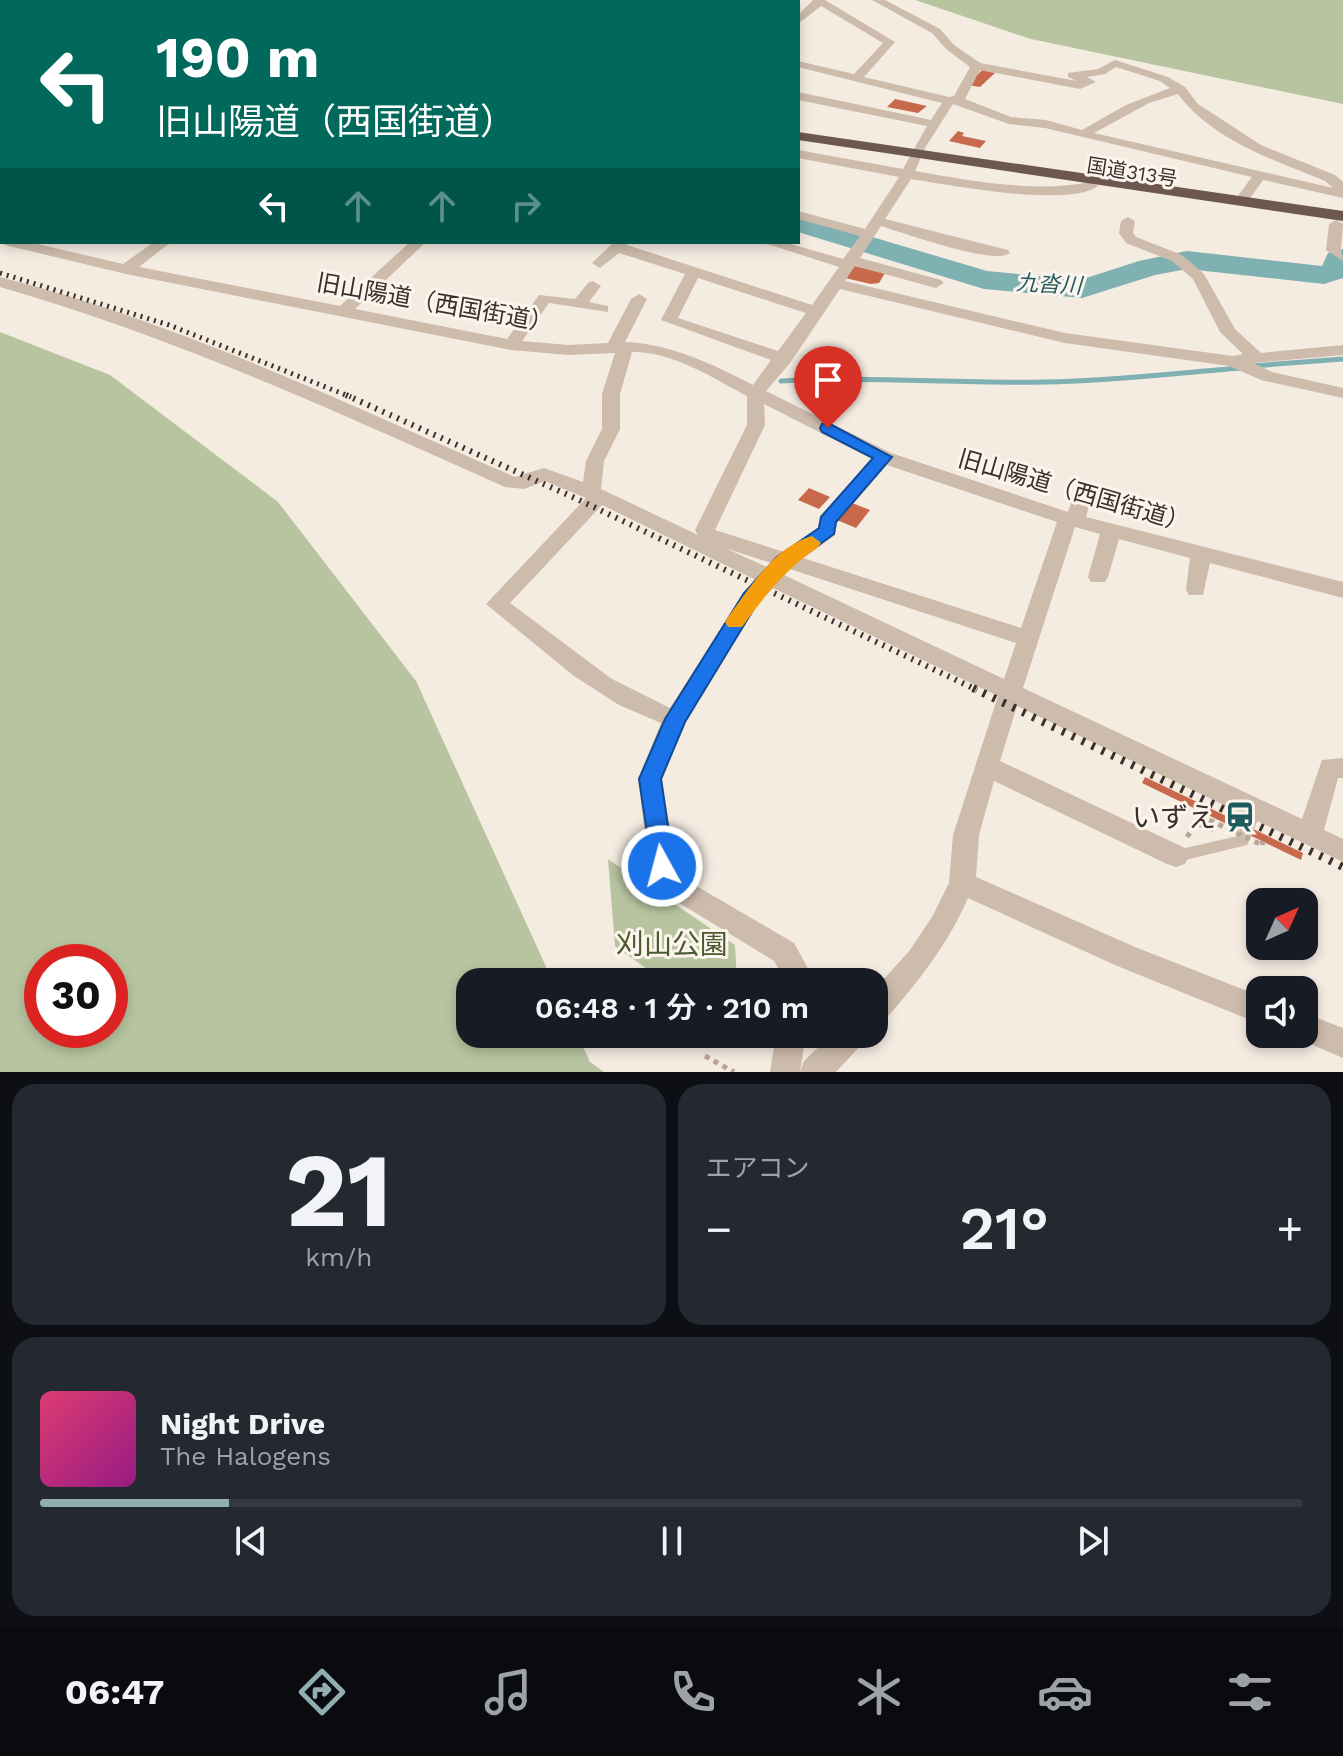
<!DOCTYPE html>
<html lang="ja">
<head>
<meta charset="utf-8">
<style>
  :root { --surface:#171b24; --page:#242831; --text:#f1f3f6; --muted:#9ea1a6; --line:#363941; --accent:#92aeb2 }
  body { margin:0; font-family:"Work Sans","Noto Sans JP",sans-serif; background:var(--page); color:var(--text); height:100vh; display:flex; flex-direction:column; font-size:30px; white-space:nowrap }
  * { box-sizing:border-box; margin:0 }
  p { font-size:26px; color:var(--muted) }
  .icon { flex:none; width:44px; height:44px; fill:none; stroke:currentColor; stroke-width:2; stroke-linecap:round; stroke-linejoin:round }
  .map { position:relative; height:1072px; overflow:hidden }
  .sheet { display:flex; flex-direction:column; gap:12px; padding:12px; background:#0d0f14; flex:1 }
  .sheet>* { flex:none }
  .banner { position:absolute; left:0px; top:0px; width:800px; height:244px; box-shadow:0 4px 12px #0003; background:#00695c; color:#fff; overflow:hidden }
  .needle { width:52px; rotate:45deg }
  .fabs { position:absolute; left:1246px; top:888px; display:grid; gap:16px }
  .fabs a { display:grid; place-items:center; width:72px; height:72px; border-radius:16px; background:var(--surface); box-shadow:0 4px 12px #0003; font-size:40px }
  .speed { position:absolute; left:24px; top:944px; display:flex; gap:16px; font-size:40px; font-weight:700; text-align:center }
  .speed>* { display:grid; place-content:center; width:104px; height:104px; border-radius:50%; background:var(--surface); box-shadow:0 4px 12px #0003; line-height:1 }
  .speed .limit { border:12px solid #d22; background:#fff; color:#111 }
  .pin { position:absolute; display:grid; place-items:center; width:68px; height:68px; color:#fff; margin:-82px -34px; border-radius:50% 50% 50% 0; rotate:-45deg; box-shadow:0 0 8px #0007 }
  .pin .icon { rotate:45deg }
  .me { position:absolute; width:88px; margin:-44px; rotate:353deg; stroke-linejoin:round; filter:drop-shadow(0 0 6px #0008) }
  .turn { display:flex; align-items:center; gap:28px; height:168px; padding:0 24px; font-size:36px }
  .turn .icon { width:104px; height:104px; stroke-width:2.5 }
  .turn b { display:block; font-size:56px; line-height:68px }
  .lanes { display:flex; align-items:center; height:76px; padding:0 24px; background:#0003; justify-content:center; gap:40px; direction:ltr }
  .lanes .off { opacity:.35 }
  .big { font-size:60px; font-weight:600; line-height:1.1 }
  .sheet .tile { flex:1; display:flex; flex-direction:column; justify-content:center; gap:12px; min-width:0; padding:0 28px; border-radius:24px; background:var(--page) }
  .sheet .dial { align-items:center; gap:0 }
  .dial b { font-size:104px; line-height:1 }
  .song { display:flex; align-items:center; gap:24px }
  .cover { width:96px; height:96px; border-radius:12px; background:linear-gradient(135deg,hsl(340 70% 55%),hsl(310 70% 35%)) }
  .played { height:8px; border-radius:4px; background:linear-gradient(90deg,var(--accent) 15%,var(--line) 15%) }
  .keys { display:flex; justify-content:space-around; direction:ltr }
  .heat { display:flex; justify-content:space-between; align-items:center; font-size:44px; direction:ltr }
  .sheet .tiles { flex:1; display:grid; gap:12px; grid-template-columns:1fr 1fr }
  .tile:last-child { grid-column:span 2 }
  .trip { position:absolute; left:456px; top:968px; width:432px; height:80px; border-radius:24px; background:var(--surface); box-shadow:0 4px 12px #0003; font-weight:600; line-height:80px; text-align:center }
  .tab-bar { display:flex; height:128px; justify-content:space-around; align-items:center; background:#090b0e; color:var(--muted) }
  .tab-bar .icon { width:56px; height:56px }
  .tab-bar .selected { color:var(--accent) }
  .tab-bar b { font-size:36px; color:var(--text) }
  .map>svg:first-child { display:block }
  .green { fill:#b8c4a0; fill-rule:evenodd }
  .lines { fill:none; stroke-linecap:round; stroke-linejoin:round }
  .stream { stroke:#7fb0b2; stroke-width:5 }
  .river { fill:#7fb0b2; fill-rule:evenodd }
  .building { fill:#c8694b }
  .path { stroke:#b9a596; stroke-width:5; stroke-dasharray:5 5; stroke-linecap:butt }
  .service { fill:#cdbbac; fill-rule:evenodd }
  .minor { fill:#cdbbac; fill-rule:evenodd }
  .trunk { fill:#6c584f; fill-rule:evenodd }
  .rail-far2 { stroke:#3b302b; stroke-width:5; stroke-dasharray:2 5; stroke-linecap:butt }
  .rail-far1 { stroke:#3b302b; stroke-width:6; stroke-dasharray:2 6; stroke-linecap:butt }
  .rail { stroke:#3b302b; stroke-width:8; stroke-dasharray:3 8; stroke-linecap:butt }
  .path-bridge { stroke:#b9a596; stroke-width:5; stroke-dasharray:5 5; stroke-linecap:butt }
  .route { fill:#1a73e8; stroke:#114b97; stroke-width:2 }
  .slow { fill:#f59e0b }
  .labels { text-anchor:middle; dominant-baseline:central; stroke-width:6; stroke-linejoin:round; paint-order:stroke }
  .far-street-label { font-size:20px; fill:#3b302b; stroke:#fbf5ee }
  .far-water-label { font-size:22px; font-style:italic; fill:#1f5a5e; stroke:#fbf5ee }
  .street-label { font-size:24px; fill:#3b302b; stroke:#fbf5ee }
  .near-poi-label { font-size:28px; fill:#3b302b; stroke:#fbf5ee; text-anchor:end }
  .near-park-label { font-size:28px; fill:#4a5a2e; stroke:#fbf5ee }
</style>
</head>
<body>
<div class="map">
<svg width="1343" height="1072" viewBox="0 0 1343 1072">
  <rect width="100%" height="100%" fill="#f4ebe1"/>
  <!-- green -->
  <path class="green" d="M915,0h428v104l-312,-65z
    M0,332l110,43 168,127 138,179 137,301h-83v52h107l13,28 14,10h-604zM110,962v68h-68v-68z
    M608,859l127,86 2,37h-72l-50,-36z"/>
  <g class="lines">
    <!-- stream -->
    <path class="stream" d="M1252,366l91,-7
      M781,381c88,-5 176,3 264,1 65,-1 131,-9 196,-14"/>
    <!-- river -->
    <path class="river" d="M798,215l189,56 93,9 59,-19 48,-10 135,15 6,-13 15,-4v29l-19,6 -137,-15 -32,6 -73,23 -98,-9 -186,-57z"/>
  </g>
  <!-- building -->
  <path class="building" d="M982,70l13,3 -15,14 -13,-2z
    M895,99l32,7 -9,7 -31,-6z
    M958,131l6,2 -2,3 24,5 -6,7 -31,-7z
    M854,266l31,7 -6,10 -8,1 -26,-6z
    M809,488l21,9 -11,12 -21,-9z
    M852,503l18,7 -14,18 -19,-8z
    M1145,777l158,76 -2,7 -159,-77z"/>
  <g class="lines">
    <!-- path -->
    <path class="path" d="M1187,837l9,-14 21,8
      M1262,845l1,-4
      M705,1056l29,16"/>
    <!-- service -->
    <path class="service" d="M1256,805l4,1 2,4 -15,35 -70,17 -5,-2 -1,-4 1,-4 5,-2 61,-14 14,-30z"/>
    <!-- minor -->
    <path class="minor" d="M6,0h13l-14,2z
      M127,0h25l1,2h-25z
      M186,0h13l-14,2z
      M364,0h12l-13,2z
      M469,0h27l1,2h-27z
      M603,0h13l-14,2z
      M677,0h18l1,2h-18z
      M710,0h12l-13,2z
      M813,0h12l70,42 -31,35 85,20 5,-1 16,-29 -24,-18 -14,-16 -60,-33h13l55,29 14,16 26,18 97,18 -9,-4v-4l30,-4 17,-9 53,17 17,10 13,17 63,41 74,30 8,7v16l-80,-18 -17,24 -5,1 -7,-4 18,-24 -207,-49 -36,-4 -56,-20 -28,44 -10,23c57,10 119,22 176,11l7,4c-29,22 -148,-1 -187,-7l-26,40 123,31 2,3c-15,13 -106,-20 -129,-27l-21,32 81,22 3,3 -8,5 -81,-22 -10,15 220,52 168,23 10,-2 -23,-22 -27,-53 -21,-18 -46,-18 -7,-10 2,-12 7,-4 7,4 -2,12 3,4 46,18 22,19 31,55 26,24 82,-8v10l-90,8 19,9 71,16v10l-82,-18 -32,-14 -164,-23 -225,-54 -50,74 -24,28 125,62 177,59 6,-18 7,-1 10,6 -5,18 257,65v16l-133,-35 -7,32h-14l-3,-5 4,-32 -71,-19 -11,38 -3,5h-14l-3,-5 12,-43 -25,-7 -52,161 279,131 20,-59 21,-2v20h-5l-14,52 19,9v23l-326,-156 -17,55 185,87 4,8 -4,8 -9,3 -9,-3 -173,-83 -15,54 -3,42 159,70 125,49v28l-145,-59 -147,-67c-21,48 -50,84 -84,123l-10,4v-35l36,-40 22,-33 17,-34 4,-48 45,-139 -225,-108 -15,15 -74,121 -22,55 13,85 6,13 113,66 16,29 -1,10h-28l1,-8 -8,-13 -111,-68 -10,-19 -4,-8 -11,-87 23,-56 -42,-18 -45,-29 -88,-72 100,-106 -41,-17 -21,8 -19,-2c-166,-74 -330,-150 -505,-200v-10c179,45 346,127 515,200l29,-9 39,14 3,-21 16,-32v-35l13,-41 -47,2 -57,-5 -385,-76 -121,-29 -2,-3h26l94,22 31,-22h17l-32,25 201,39 70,-64h16l-71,67 152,30 32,-44 36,4 13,-16 5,-2 8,5 -12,16 19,4v6l-59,-9 -27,38 46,4 40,-2 23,-44 8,-5 8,5 -22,43c47,2 87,22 128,43l18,-25 -110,-40 24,-46 -66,-21 -19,15 -8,-5 22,-21h15l-2,3 185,60 27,-38 -78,-25h23l59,17 17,-23 -62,-17v-8l67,18 34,-52 -101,-19v-8l105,19 24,-43 -129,-26v-8l133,28 11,-17 -144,-36v-6l56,13 29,-31 -62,-37 -23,18v-9zM1116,67l44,14 10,7 -44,17 -44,25 -36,-10 -35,-3 -46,-18 15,-29 100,19 16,-7 -9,-5 18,-3zM1178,94c34,46 96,66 147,87l8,7 -239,-55 55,-30zM698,278l108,35 -28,38 -100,-33zM632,352c40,-1 81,26 115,44v29l-52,105 3,5 -97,-46 3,-28 16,-32v-35zM764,404l108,55 -52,57 -2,12 -34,24 -69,-22 50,-105zM887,465l170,57 -36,106 -218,-70 32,-23 2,-13zM602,505l154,75 -12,13 -74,115 -58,-29 -102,-76zM725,548l46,15 -4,4zM790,569l226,74 -12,36 -220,-104z
      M0,22h2v6h-2z
      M0,104h2v8h-2z
      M0,205h2l-2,10z
      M1336,220l7,4 -2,24 2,13 -17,-11 3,-26z
      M1304,1013l39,15v30l-49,-21 -2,-3h12z
      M776,1034h30l-6,38h-30z
      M832,1034h35l-5,10 -26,28h-36l4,-11z"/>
    <!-- trunk -->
    <path class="trunk" d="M2,77v8l-2,1v-8z
      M798,132l545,79v10l-545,-81z"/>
    <!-- rail-far2 -->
    <path class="rail-far2" d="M0,273l169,52 182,72"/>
    <!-- rail-far1 -->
    <path class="rail-far1" d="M346,395l231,104 400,191"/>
    <!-- rail -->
    <path class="rail" d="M973,688l370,179"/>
    <!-- path-bridge -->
    <path class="path-bridge" d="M1196,823l3,-8 63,30"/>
  </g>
  <!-- route -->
  <path class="route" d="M828,423l64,34 -56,65 -2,12 -44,32 -32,36 -73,120 -24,57 13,87 -4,7 -8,4 -9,-4 -14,-94 26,-60 79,-126 33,-36 42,-29 2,-11 52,-59 -51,-26 -2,-4 2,-4z"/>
  <!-- slow -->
  <path class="slow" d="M812,536l9,7 -3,4c-33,23 -53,48 -76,80h-14l-3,-5 3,-5c22,-29 46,-70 84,-81z"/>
  <!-- icons -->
  <defs>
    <g id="station-bare" transform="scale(2.4)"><path d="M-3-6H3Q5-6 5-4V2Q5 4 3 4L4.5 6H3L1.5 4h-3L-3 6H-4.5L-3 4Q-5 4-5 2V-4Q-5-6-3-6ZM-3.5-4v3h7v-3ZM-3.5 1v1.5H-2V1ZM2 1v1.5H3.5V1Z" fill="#1f5a5e" stroke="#fbf5ee" stroke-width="2.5" paint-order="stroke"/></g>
  </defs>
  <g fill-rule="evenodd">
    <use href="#station-bare" x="1240" y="817"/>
  </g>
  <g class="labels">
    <!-- far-street labels -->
    <g class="far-street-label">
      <text transform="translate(1132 172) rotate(9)">国道313号</text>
    </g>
    <!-- far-water labels -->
    <g class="far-water-label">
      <text transform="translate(1049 284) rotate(3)">九沓川</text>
    </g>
    <!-- street labels -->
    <g class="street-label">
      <text transform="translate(435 303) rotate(10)">旧山陽道（西国街道）</text>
      <text transform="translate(1074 491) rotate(16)">旧山陽道（西国街道）</text>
    </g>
    <!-- near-poi labels -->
    <g class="near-poi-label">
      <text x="1216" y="817">いずえ</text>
    </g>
    <!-- near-park labels -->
    <g class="near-park-label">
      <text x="672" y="944">刈山公園</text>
    </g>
  </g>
</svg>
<div class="fabs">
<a><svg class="needle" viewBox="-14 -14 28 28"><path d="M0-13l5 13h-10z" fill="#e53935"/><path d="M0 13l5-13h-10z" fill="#9ea1a6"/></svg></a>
<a><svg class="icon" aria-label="sound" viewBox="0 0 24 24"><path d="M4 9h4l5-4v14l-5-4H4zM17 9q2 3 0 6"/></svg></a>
</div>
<div class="speed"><div class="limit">30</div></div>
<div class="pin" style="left:828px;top:428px;background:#d93025"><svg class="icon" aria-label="arrive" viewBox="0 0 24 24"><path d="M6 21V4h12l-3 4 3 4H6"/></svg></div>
<svg class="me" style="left:662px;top:866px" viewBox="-20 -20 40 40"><circle r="17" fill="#1a73e8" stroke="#fff" stroke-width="3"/><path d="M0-11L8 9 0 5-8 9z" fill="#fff"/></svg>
<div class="trip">06:48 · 1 分 · 210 m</div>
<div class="banner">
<div class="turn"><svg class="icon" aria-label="left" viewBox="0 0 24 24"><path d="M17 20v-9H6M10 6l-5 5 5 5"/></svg><div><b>190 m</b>旧山陽道（西国街道）</div></div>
<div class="lanes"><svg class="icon" aria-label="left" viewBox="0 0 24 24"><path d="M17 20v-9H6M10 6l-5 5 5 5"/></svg><svg class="icon off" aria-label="ahead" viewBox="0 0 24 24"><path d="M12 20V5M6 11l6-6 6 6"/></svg><svg class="icon off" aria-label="ahead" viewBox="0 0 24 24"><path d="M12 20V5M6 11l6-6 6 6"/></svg><svg class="icon off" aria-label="right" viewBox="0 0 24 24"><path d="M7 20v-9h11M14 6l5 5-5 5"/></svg></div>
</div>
</div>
<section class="sheet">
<div class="tiles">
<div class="tile dial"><b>21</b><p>km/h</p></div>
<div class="tile"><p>エアコン</p>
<div class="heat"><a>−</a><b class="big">21°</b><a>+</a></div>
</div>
<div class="tile">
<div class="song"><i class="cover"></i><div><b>Night Drive</b><p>The Halogens</p></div></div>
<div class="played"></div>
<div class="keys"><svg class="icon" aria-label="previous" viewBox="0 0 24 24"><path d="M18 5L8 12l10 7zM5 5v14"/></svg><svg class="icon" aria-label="pause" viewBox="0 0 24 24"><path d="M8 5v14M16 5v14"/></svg><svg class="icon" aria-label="next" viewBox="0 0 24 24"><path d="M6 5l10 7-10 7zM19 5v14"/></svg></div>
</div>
</div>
</section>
<nav class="tab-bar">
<b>06:47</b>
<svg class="icon selected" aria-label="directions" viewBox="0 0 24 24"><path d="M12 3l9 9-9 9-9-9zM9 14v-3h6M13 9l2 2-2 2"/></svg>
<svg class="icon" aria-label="music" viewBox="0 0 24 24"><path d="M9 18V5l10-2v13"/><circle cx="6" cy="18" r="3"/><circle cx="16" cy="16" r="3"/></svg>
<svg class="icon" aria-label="phone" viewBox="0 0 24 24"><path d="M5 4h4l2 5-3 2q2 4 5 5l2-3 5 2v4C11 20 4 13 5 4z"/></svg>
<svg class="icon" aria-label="climate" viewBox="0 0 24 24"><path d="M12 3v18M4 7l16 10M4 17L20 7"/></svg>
<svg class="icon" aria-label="car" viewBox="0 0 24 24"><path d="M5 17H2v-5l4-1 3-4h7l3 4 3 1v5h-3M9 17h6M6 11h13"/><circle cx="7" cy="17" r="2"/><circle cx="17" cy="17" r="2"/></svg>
<svg class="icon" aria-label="filters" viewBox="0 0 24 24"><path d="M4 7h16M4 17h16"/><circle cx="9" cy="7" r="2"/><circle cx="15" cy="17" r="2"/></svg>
</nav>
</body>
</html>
